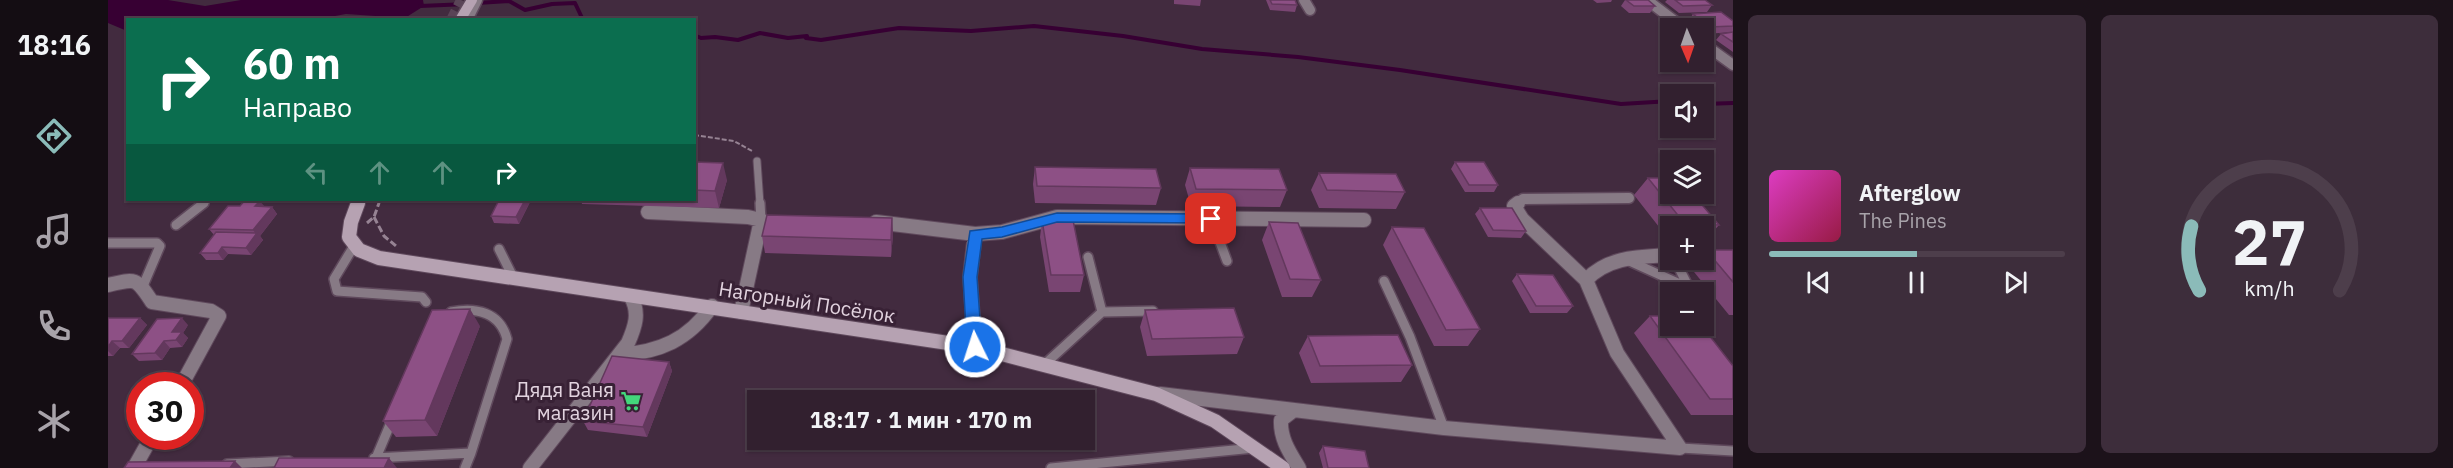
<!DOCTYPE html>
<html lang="ru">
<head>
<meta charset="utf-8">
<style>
  :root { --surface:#32202f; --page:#3d2d3b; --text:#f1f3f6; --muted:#a8a3aa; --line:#4d3e4b; --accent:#8bbbb9 }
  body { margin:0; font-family:"IBM Plex Sans",sans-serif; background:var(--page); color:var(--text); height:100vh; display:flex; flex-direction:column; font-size:22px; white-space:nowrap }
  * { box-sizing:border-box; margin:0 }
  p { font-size:20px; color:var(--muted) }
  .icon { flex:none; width:33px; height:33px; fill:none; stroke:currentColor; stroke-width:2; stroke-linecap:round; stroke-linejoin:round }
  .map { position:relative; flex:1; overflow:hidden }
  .details { display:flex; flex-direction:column; gap:15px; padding:15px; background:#1c121a; width:720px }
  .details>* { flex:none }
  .hud { position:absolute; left:18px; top:18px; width:570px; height:183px; border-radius:0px; box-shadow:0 2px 4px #0004,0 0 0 2px var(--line); background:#0b6e4f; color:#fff; overflow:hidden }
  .needle { width:39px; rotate:178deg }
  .controls { position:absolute; left:1552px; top:18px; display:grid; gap:12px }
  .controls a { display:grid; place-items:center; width:54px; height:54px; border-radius:0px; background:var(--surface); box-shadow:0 2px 4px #0004,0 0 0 2px var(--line); font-size:30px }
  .speed { position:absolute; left:18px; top:372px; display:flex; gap:12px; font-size:30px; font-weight:700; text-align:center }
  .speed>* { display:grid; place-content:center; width:78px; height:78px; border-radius:50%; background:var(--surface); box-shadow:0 2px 4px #0004,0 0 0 2px var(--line); line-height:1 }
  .speed .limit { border:9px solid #d22; background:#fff; color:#111 }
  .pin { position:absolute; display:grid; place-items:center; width:51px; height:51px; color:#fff; margin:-26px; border-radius:12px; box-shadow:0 3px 9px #0006 }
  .me { position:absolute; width:66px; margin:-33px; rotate:356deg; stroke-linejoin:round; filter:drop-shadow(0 0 4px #0008) }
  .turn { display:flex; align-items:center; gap:21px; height:126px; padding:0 18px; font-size:27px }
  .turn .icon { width:78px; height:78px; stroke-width:2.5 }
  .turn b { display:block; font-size:42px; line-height:51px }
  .lanes { display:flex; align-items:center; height:57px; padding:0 18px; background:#0003; justify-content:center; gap:30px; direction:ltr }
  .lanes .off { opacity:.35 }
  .details .tile { flex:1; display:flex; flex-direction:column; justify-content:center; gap:9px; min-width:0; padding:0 21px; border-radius:9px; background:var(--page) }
  .details .dial { align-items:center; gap:0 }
  .dial svg { height:156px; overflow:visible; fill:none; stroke:var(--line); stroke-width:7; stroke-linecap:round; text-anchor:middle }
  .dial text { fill:var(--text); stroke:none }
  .song { display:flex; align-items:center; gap:18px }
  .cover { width:72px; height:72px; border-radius:9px; background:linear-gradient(135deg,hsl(310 70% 55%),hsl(340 70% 35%)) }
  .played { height:6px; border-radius:3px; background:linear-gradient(90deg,var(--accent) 50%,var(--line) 50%) }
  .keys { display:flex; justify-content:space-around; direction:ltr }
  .details .tiles { flex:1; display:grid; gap:15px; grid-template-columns:repeat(2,1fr) }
  .trip { position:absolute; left:639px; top:390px; width:348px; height:60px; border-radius:0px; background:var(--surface); box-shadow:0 2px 4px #0004,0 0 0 2px var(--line); font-weight:700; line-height:60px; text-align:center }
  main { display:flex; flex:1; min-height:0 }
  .tab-bar { display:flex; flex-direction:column; width:108px; justify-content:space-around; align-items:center; background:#140d13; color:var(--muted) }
  .tab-bar .icon { width:42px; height:42px }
  .tab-bar .current { color:var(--accent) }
  .tab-bar b { font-size:27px; color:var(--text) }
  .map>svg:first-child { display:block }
  .water { fill:#370033 }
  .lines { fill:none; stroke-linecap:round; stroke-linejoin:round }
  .stream { stroke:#370033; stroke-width:4 }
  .street-tunnel { stroke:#5a4457; stroke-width:10; stroke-dasharray:10 5; stroke-linecap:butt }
  .lane-far1-casing { stroke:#5f495c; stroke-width:9 }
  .lane-casing { stroke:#5f495c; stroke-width:12 }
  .street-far1-casing { stroke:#5f495c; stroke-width:13 }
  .street-casing { stroke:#5f495c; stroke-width:16 }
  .secondary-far1-casing { stroke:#5f495c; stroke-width:13 }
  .secondary-casing { stroke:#5f495c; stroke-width:16 }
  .path-far1 { stroke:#968393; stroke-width:2; stroke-dasharray:5 2; stroke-linecap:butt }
  .path { stroke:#968393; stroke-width:3; stroke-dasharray:7 3; stroke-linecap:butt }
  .lane-far1 { stroke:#877a85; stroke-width:7 }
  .lane { stroke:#877a85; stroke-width:9 }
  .street-far1 { stroke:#877a85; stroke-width:10 }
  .street { stroke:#877a85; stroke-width:14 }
  .secondary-far1 { stroke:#b6a2b2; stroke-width:10 }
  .secondary { stroke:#b6a2b2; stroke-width:14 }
  .wall { fill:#794572 }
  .shaded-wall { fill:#63385d }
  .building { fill:#8d5085; stroke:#63385d; stroke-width:1.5 }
  .route { fill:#1a73e8; stroke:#114b97; stroke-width:1.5 }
  .labels { text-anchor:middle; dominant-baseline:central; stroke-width:6; stroke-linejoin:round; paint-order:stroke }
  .street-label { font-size:20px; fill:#e2d3df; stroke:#382135 }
  .poi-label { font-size:20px; fill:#e2d3df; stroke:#382135; text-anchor:end }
</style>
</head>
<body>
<main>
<nav class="tab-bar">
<b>18:16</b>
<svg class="icon current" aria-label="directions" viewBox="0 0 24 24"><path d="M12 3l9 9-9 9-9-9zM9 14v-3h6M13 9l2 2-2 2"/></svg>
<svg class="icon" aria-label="music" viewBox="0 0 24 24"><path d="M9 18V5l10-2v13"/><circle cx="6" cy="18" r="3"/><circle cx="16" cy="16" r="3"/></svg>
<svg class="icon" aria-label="phone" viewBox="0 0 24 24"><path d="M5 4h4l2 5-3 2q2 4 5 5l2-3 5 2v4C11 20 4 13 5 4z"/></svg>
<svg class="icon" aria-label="climate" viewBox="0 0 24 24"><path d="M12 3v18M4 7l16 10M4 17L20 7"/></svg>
</nav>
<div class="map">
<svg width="1625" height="468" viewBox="0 0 1625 468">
  <rect width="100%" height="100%" fill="#422b3f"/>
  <!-- water -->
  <path class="water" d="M0,0h60l37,6 36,-6h182l1,6 -19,12 -59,-4 -33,6h-185l-1,11 -19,-8z"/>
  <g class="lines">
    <!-- stream -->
    <path class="stream" d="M369,3l32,-2 16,9 27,-6 23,-1 8,17
      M312,6l48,-2
      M586,35l7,3 14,-1 23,3 22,-7 28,5 19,-2 -1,2 15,2 78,-12 72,3 63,-5 89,10 79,13 96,8 102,13 221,34 50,-3
      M1596,104l29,-1"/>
    <!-- street-tunnel -->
    <path class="street-tunnel" d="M343,20l10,-20"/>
    <!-- lane-far1 casing -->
    <g class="lane-far1-casing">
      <path id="lane-far1" d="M649,161l3,43
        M94,204l5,-4"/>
    </g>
    <!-- lane casing -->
    <g class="lane-casing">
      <path id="lane" d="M652,203l1,17
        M1103,218l16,43
        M68,225l28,-22
        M0,243h49l3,3 -17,40
        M246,246l-20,33 3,12 85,6 4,5
        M391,249l15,30
        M980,257l14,55
        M1519,260l62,28
        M1567,260l14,28
        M1276,281l26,56 34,91
        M343,312c25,-5 49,0 56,27l-36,114
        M937,364l57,-52 51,-1
        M1572,448l53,3
        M266,458l97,-5 -6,15
        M268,458l16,-38
        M119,464l62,-3
        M943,468l203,-20"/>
    </g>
    <!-- street-far1 casing -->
    <g class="street-far1-casing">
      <path id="street-far1" d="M1196,0l6,10
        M1539,0l37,28
        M359,20l10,-20
        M1596,44l29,21
        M1408,204l7,-5 106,-1"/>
    </g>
    <!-- street casing -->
    <g class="street-casing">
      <path id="street" d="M540,212l100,5 13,3 -20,92
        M768,222l99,12 27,-2 55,-15 307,3
        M867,234l-5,43 5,70
        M1478,280c23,-24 54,-23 85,-25
        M0,285c29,-7 28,-7 44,17l59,9 8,5 -38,70
        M511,355c41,-3 69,-15 93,-49
        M1052,394l284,34 236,20 -63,-95 -31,-73 -64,-61 -8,-13 4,-3
        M1186,410l-13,10c-1,19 9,33 18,48
        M26,468l18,-32
        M422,468l98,-125c7,-16 12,-30 3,-46"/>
    </g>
    <!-- secondary-far1 casing -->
    <g class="secondary-far1-casing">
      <path id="secondary-far1" d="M352,20l12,-20
        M249,204l2,-4"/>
    </g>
    <!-- secondary casing -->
    <g class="secondary-casing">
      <path id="secondary" d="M250,203l-7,19 -2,15 10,13 20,8 596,89 181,47 59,27 68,47"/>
    </g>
    <!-- path-far1 -->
    <path class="path-far1" d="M586,135l40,6 18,10
      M271,204l1,-4"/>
    <!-- path -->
    <path class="path" d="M266,217l10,19 12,10
      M259,223l7,-6 5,-14"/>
    <!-- lane-far1 -->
    <use href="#lane-far1" class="lane-far1"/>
    <!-- lane -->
    <use href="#lane" class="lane"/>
    <!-- street-far1 -->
    <use href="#street-far1" class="street-far1"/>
    <!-- street -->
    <use href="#street" class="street"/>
    <!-- secondary-far1 -->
    <use href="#secondary-far1" class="secondary-far1"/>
    <!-- secondary -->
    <use href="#secondary" class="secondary"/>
  </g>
  <!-- wall -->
  <path class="wall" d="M1066,0h27l-1,6 -26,-2z
    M1158,0h29l2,5 -2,7 -25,-2z
    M1485,0h19l-1,2 -14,1z
    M1506,0h34l7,6 -5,7h-21l-8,-7 4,-6z
    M1559,0h38l7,5 -5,7 -28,1 -14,-11z
    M1585,14l40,7v11l-28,2 -1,-1v-5h-5l-10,-8z
    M1625,32v20l-17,-12 5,-6z
    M586,162l33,18 -8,28 -137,-4 -1,-4h113z
    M1347,162l43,23 -4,7h-29l-14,-23z
    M927,167l126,21 -5,17 -121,-2 -2,-19z
    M1082,168l97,22 -7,17 -89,-1 -6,-21z
    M1211,173l86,19 -9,17 -77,-1 -8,-18z
    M1540,178l71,47 -15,17v-16h-33v15h-1l-36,-46z
    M391,200h32l-12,24 -25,-1 -3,-7z
    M156,207h8l5,7 -17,22 3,4 -12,15 -23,-1 -5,6h-17l-6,-7 14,-18 -5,-6z
    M1372,208l46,23 -5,7 -33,-1 -13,-23z
    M784,218l1,17 -2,22 -126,-4 -3,-17z
    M934,220l42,55 -4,17h-31l-9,-55z
    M1161,222l52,58 -9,17h-30l-20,-57z
    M1284,227l88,102 -12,17h-34l-51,-101z
    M1598,250h27v65h-4l-39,-48 6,-7h8v-9z
    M1409,274l56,32 -6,7h-37l-18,-32z
    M1037,310l99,27 -7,17 -90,2 -7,-29z
    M1542,316l83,50v49h-42l-57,-82z
    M0,318h32l7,7 -18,23h-9l-7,8h-5z
    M80,325l-5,8 5,5 -6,9 -12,1 -8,12 -23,1 -7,-7z
    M372,326l-43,110 -41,1 -13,-16z
    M1200,336l104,29 -11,17 -90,1 -12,-30z
    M561,362l3,9 -25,66 -59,-7 -5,-9z
    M1215,446l46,22h-46l-4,-15z"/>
  <!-- shaded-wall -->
  <path class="shaded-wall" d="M615,163l4,17 -8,28 -4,-17z
    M417,200h6l-12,24 -3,-7z
    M152,201l5,6 -10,-1z
    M164,207l5,7 -17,22 3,4 -12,15 -5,-7 10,-14 -3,-4z
    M784,218l1,17 -2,22v-17z
    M114,247l6,7 -5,6 -5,-7z
    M362,309l10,17 -43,110 -12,-16z
    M32,318l7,7 -18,23 -7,-7z
    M74,318l6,7 -5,8 5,5 -6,9 -6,-7 -4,-8z
    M4,341l8,7 -7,8 -5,-5v-4z
    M56,341l6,7 -8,12 -7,-7z
    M561,362l3,9 -25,66 -4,-10z
    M281,458l8,10h-13z
    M127,461l7,7h-12z"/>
  <!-- building -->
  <path class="building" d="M1162,0h25l2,5 -25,-1z
    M1518,0h22l7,6h-21z
    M1567,0h30l7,5 -29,1z
    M1613,12l12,9v5l-23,1 -17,-13z
    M1625,32v10l-12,-8z
    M586,162l29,1 -8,28 -21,-1z
    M1347,162h29l14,23h-29z
    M927,167l121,2 5,19 -124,-2z
    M1082,168l89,1 8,21 -91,-1z
    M1211,173l77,1 9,18 -78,-2z
    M1540,178h23v16h22l26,31 -34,-1z
    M137,200l15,1 -5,5 17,1 -19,23 -44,-1 19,-23h12z
    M391,200h26l-9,17 -25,-1z
    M1372,208h32l14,23 -33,-1z
    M659,215l125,3 -1,22 -129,-4z
    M934,220h31l11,55h-33z
    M1161,222l29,1 23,57 -31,-1z
    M1284,227l32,1 56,101 -34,1z
    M108,232l41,1 -11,15 -24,-1 -4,6h-18z
    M1598,250h27v32z
    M1409,274l36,1 20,31h-37z
    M1126,308l10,29 -92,2 -7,-29z
    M362,309l-45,111 -42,1 49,-111z
    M1542,316h21v10h31l31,40v33h-23z
    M0,318h32l-18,23h-10l-4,6z
    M74,318l-10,14h10l-6,8 -12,1 -9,12 -23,1 25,-35z
    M1290,335l14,30 -92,1 -12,-30z
    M504,356l57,6 -26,65 -60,-6z
    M1215,446l42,5 4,17h-41z
    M171,458h110l-5,10h-110z
    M127,461l-5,7h-106l4,-6z"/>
  <!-- route -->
  <path class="route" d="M949,213l154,1 7,5 -7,4 -154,-1 -55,15 -20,2 -5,38 5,70 -2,5 -5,2 -6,-2 -2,-5 -4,-70 7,-46 32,-4z"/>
  <!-- icons -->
  <defs>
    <g id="supermarket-bare" transform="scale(1.62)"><path d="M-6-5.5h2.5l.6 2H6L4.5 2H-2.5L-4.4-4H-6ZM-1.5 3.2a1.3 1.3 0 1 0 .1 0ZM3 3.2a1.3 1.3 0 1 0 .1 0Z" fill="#43d77b" stroke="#382135" stroke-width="2.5" paint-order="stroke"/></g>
  </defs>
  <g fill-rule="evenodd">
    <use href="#supermarket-bare" x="523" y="401"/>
  </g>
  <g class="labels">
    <!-- street labels -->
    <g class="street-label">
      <text transform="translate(699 302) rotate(9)">Нагорный Посёлок</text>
    </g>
    <!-- poi labels -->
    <g class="poi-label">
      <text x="506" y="389">Дядя Ваня<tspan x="506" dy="23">магазин</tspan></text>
    </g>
  </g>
</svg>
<div class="controls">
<a><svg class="needle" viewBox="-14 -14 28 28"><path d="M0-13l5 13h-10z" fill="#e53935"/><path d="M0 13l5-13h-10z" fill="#a8a3aa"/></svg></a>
<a><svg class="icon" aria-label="sound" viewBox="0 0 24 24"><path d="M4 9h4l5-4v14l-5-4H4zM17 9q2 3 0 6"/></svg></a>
<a><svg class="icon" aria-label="layers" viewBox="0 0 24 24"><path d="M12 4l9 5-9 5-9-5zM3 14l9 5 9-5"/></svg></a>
<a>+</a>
<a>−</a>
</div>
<div class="speed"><div class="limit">30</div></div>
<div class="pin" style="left:1103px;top:219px;background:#d93025"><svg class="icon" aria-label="arrive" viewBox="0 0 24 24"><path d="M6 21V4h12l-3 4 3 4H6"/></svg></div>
<svg class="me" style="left:867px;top:347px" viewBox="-20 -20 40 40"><circle r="17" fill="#1a73e8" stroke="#fff" stroke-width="3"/><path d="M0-11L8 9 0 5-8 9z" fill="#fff"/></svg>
<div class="trip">18:17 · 1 мин · 170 m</div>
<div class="hud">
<div class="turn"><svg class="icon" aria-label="right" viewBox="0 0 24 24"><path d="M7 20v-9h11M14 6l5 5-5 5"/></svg><div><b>60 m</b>Направо</div></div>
<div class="lanes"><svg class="icon off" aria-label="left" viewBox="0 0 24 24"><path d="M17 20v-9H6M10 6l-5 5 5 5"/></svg><svg class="icon off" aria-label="ahead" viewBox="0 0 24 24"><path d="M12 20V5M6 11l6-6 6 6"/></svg><svg class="icon off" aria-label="ahead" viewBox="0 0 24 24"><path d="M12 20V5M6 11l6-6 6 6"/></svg><svg class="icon" aria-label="right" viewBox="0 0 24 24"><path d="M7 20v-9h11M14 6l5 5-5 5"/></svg></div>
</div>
</div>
<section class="details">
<div class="tiles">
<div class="tile">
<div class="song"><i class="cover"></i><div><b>Afterglow</b><p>The Pines</p></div></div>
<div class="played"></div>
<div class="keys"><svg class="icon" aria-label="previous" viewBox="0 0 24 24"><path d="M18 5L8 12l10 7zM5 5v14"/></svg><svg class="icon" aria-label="pause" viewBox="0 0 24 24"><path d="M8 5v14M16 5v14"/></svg><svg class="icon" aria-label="next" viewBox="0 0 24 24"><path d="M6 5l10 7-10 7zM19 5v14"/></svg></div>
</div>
<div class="tile dial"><svg viewBox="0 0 100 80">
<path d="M14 69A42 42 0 1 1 86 69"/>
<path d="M14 69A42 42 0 0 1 10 36" stroke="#8bbbb9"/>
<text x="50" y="56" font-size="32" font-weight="700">27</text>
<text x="50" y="72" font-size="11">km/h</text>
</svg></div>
</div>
</section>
</main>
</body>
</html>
